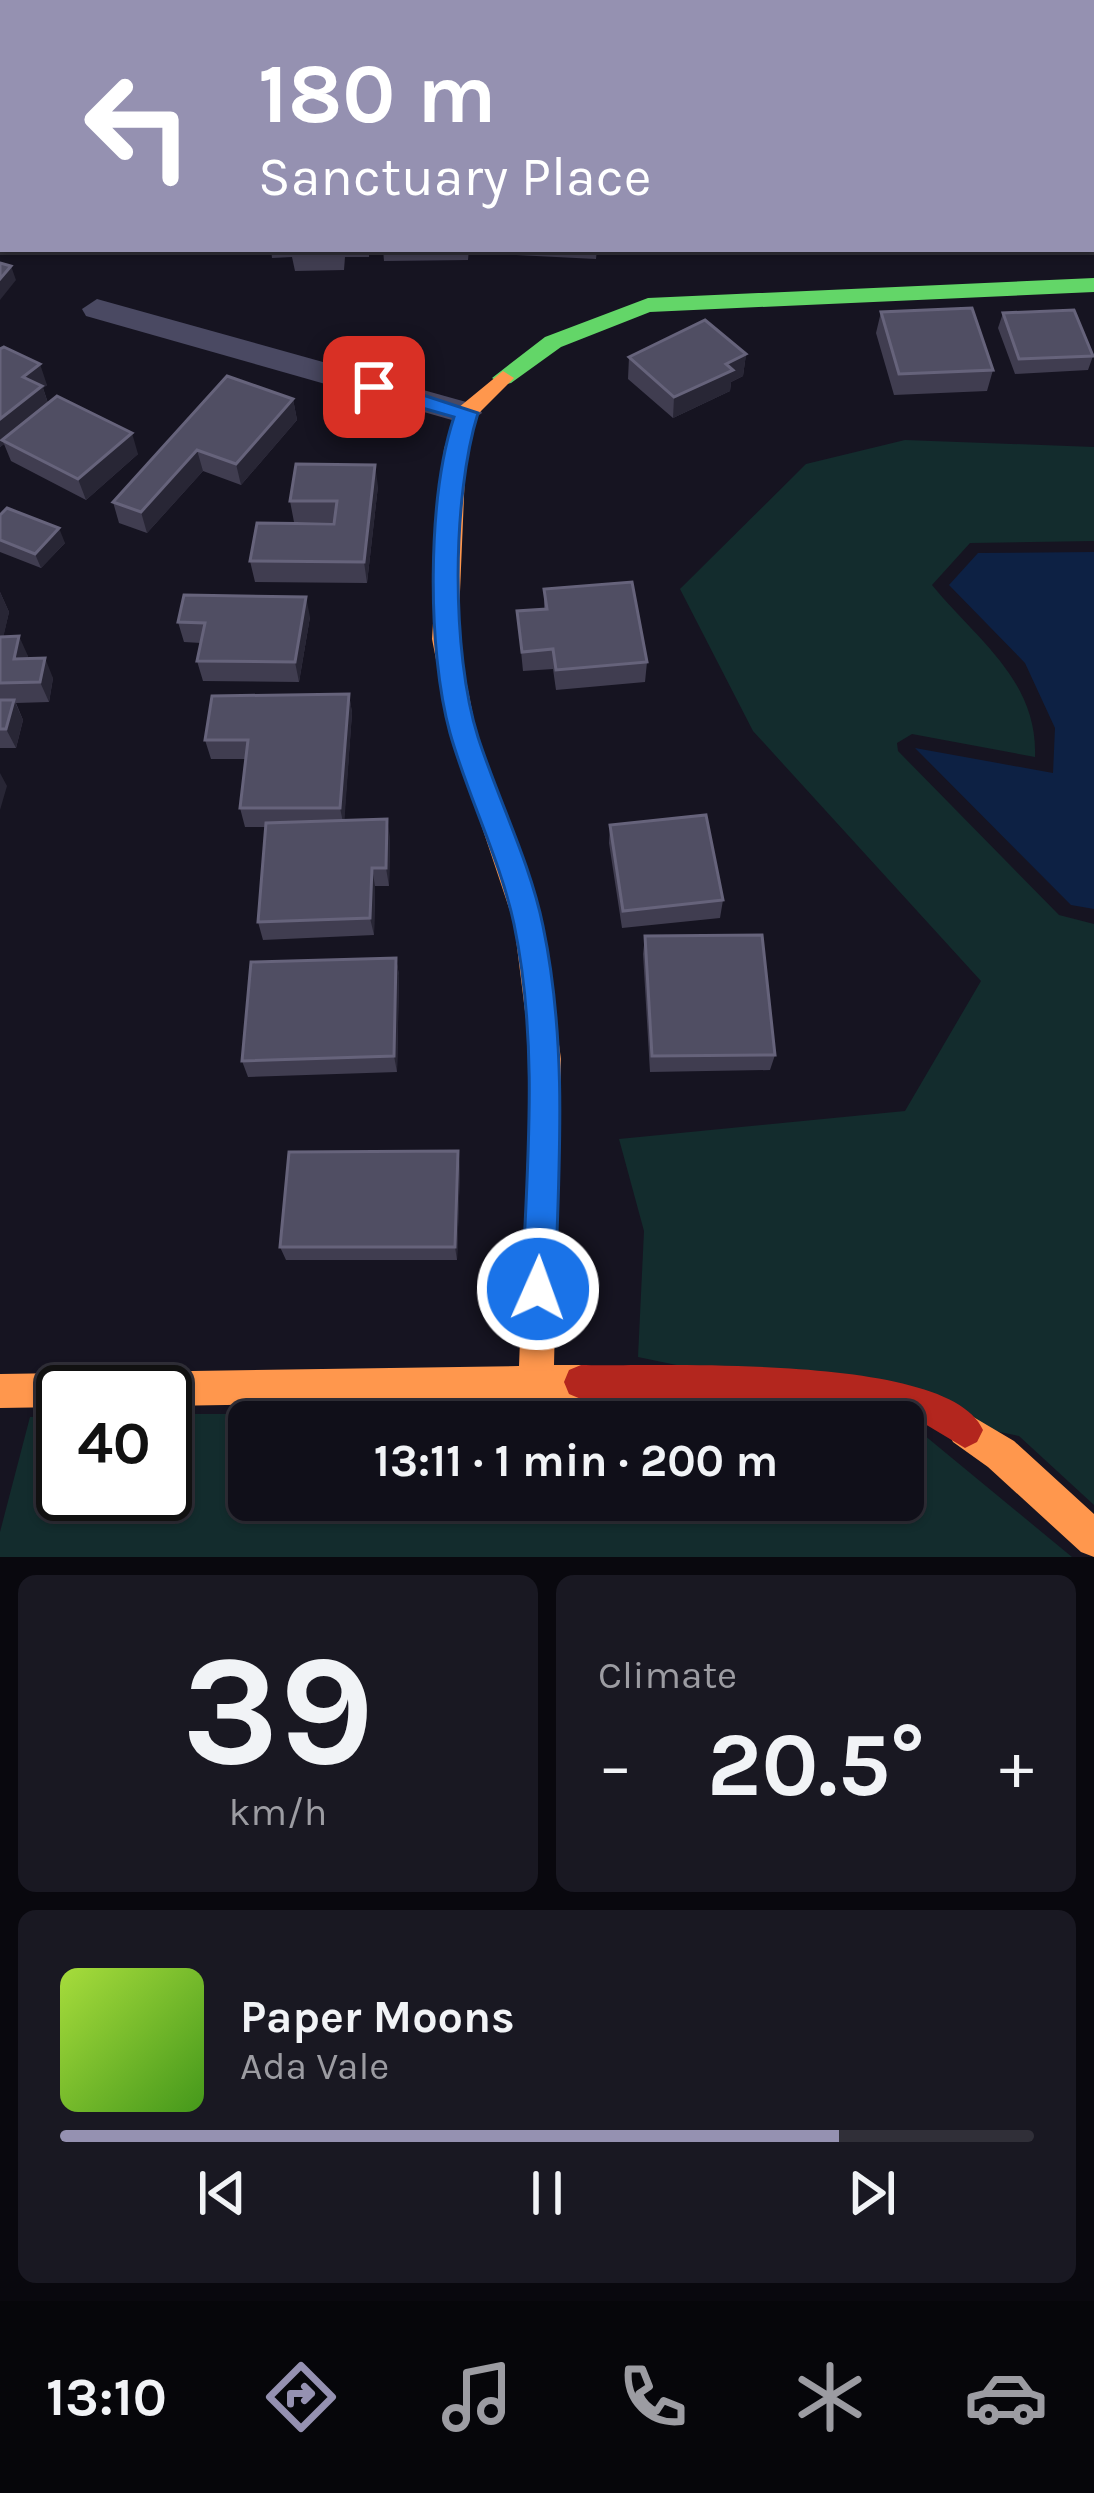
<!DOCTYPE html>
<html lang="en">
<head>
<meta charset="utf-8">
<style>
  :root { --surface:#100f19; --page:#191822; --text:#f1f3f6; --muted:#9c9ca2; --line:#302f38; --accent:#9591b1 }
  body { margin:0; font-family:Karla,sans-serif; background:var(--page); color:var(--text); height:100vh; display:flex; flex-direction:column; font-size:45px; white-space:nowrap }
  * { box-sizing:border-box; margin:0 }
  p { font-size:39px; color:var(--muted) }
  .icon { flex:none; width:66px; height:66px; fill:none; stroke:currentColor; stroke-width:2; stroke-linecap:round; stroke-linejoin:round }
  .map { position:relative; height:1557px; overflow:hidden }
  .drawer { display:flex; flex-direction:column; gap:18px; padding:18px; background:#09080e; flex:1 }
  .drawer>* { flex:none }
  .top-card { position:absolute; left:0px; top:0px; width:1095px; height:252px; box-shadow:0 3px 9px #0004,0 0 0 3px var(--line); background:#9591b1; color:#fff; overflow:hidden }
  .speed { position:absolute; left:36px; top:1365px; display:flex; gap:24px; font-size:60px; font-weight:700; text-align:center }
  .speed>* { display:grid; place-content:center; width:156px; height:156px; border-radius:50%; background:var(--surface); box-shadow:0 3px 9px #0004,0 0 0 3px var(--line); line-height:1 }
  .speed .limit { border:6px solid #111; border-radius:18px; background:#fff; color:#111 }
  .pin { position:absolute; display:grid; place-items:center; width:102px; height:102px; color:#fff; margin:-51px; border-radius:24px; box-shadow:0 6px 18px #0006 }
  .me { position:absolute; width:132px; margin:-66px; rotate:2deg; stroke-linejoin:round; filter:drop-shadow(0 0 9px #0008) }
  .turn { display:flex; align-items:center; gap:42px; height:252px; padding:0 60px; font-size:54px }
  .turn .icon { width:156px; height:156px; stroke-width:2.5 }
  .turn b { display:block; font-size:84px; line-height:102px }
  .big { font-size:90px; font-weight:700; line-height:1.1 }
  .drawer .tile { flex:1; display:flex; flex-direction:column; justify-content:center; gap:18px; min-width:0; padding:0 42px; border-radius:18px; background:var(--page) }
  .drawer .dial { align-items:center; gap:0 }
  .dial b { font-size:156px; line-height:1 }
  .song { display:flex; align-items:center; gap:36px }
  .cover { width:144px; height:144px; border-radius:18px; background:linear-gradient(135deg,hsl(80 70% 55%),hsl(100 70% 35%)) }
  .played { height:12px; border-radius:6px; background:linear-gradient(90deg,var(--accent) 80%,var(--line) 80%) }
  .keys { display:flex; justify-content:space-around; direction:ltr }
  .heat { display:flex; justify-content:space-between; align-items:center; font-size:66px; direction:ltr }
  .drawer .tiles { flex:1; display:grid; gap:18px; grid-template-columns:1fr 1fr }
  .tile:last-child { grid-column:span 2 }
  .trip { position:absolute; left:228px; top:1401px; width:696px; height:120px; border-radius:18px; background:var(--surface); box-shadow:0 3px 9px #0004,0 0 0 3px var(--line); font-weight:700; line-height:120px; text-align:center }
  .dock { display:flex; height:192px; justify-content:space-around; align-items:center; background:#06060a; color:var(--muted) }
  .dock .icon { width:84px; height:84px }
  .dock .current { color:var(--accent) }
  .dock b { font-size:54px; color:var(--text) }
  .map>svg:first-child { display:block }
  .green { fill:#132c2d }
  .water { fill:#0d2144 }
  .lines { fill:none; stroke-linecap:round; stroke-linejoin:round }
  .street { fill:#4a4962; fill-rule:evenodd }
  .fast { fill:#63d668; fill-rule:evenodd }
  .slow { fill:#ff974d; fill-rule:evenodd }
  .jam { fill:#b3261e; fill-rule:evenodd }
  .wall { fill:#403d50 }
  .shaded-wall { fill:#282635 }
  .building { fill:#504e63; stroke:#66637b; stroke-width:3 }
  .route { fill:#1a73e8; stroke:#114b97; stroke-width:3 }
</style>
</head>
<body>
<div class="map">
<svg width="1094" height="1557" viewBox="0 0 1094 1557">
  <rect width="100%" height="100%" fill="#161421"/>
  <!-- green -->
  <path class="green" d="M905,440l189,7v94l-124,2 -38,42c44,54 106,95 103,172l-123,-23 -15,9 1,8 161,164 35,9v581l-75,-69 -381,-79 6,-126 -25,-92 286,-28 76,-130 -228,-250 -73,-142 126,-125z
    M165,1414h678l38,8h-632v78h654v-73l15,3 154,127h-1072v-25l30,-115 33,-1v78h102z"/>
  <!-- water -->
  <path class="water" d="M77,0h704l-701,3z
    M1094,552v357l-23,-4 -156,-157 138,25 2,-45 -30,-65 -76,-78 29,-32z"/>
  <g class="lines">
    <!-- street -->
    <path class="street" d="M97,299l380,106 5,8 -16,11 -380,-108 -4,-7z"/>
    <!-- fast -->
    <path class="fast" d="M1094,278v14l-444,20 -89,35 -50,36 -8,2 -11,-7 53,-41 103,-39z"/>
    <!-- slow -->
    <path class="slow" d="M503,371l11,7 -38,38 -10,33 -8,190 18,92 66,192 19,136 -7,306h27l12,5 5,12 -5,12 -12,5 -416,7v-14h-102v15l-63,1v-34l519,-8 12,-307 -17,-136 -64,-192 -18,-92 12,-190 14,-41z
      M965,1412l49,29 80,73v43l-13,-5 -93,-85 -35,-25 -6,-12 6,-12z"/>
    <!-- jam -->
    <path class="jam" d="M581,1365c78,2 369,-13 402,65l-6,12 -12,6 -45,-27 -76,-16 -263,-6 -12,-5 -5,-12 5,-12z"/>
  </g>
  <!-- wall -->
  <path class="wall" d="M167,249h44l-1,3 -42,2z
    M271,249h98v8h-24l-1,13 -49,1 -3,-14 -20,1z
    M383,249h86l-1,11 -84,1z
    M516,249h81l-1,10 -80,-4z
    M881,312l112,58 -6,21 -93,4 -18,-62z
    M1003,313l90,43 -5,14 -73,4 -17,-46z
    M0,349l47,36 -4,3 5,15 90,51 -52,46 -75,-39 -7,-17 -4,3z
    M746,354l-3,22 -12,6 -1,9 -57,27 -45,-39 1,-22z
    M227,376l66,23 4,21 -56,65 -38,-14 -56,62 -28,-10 -6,-21z
    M378,486l-11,97 -112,-1 -5,-21 84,-37v-2h-40l-4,-21z
    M0,515l65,28 -24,25 -41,-16z
    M544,589l103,73 -2,20 -89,8 -3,-21 -30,2 -6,-60 27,-2z
    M0,592l9,20 -6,25 25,19 -1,3 26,19 -4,24 -33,1 7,17 -7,28h-16z
    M310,617l-11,65 -96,-1 -6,-20 4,-18 -17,-1 -6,-20z
    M349,694l3,19 -8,107 46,17 -1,49h-14l-1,49 -111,5 -5,-18 8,-95h-21l-5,-19 6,-49h-35l-6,-19z
    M610,825l113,75 -3,18 -98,10 -13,-85z
    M645,936l130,119 -5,15 -120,2 -7,-118z
    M396,958l3,17 -2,97 -149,5 -6,-16z
    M460,1166l-3,94h-171l-6,-13z"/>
  <!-- shaded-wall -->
  <path class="shaded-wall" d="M11,266l5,14 -16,20v-21z
    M746,354l-3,22 -12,6 -1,9 -57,27 1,-21 52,-33z
    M40,364l7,21 -4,3 6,19 -47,33 2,4 -4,3v-28l23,-42z
    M293,399l4,21 -56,65 -5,-21z
    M132,433l6,21 -52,46 -8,-21z
    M197,450l6,21 -56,62 -6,-21z
    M375,465l3,21 -11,97 -3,-21z
    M59,528l6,15 -24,25 -6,-14z
    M0,592l9,20 -9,40z
    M306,597l4,20 -11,65 -4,-20z
    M19,636l9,20 -5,23 -9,-20z
    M45,658l8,20 -4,24 -9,-20z
    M349,694l3,19 -8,114 -4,-19z
    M14,700l9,20 -7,28 -10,-19z
    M0,773l7,13 -7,24z
    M387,819l3,18 -1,49 -3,-18z
    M372,868l3,18 -1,49 -4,-17z
    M396,958l3,17 -2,97 -3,-16z
    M458,1151l2,15 -3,94 -2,-13z"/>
  <!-- building -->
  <path class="building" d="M1092,30l2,9v46h-2z
    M1092,126l2,1v45l-2,-1z
    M0,263l11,3 -11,13z
    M972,308l21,62 -94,4 -18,-62z
    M1074,310l19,46 -74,3 -16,-46z
    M705,320l41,34 -20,10 7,6 -59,27 -45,-40z
    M4,347l36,17 -17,13 19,9 -42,33v-70z
    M227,376l66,23 -57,65 -39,-14 -56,62 -28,-10z
    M57,396l75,37 -54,46 -76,-39z
    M296,464l79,1 -11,97 -114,-1 7,-38 77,1 3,-23h-47z
    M7,508l52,20 -24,26 -35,-14v-25z
    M632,582l15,80 -91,8 -3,-21 -31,3 -5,-41 30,-2 -3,-20z
    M184,595l122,2 -11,65 -98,-1 8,-38 -27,-1z
    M19,636l-5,23 31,-1 -5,24 -40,1v-46z
    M349,694l-9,114h-100l8,-68h-43l7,-44z
    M0,700h14l-8,29h-6z
    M706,815l17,85 -100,11 -13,-86z
    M387,819l-1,49h-14l-2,50 -112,4 8,-99z
    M762,935l13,120 -123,1 -7,-120z
    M396,958l-2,98 -152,5 9,-99z
    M458,1151l-3,96h-175l9,-95z"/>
  <!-- route -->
  <path class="route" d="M374,379l104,34c-26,84 -27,239 0,324 20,62 52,125 65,189 25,120 16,241 12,363l-5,12 -12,5 -11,-5 -5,-12c5,-122 17,-245 -8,-365 -14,-65 -46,-127 -64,-191 -23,-83 -23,-234 4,-316l-88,-25 -3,-5z"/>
</svg>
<div class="speed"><div class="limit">40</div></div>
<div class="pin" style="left:374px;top:387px;background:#d93025"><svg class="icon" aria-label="arrive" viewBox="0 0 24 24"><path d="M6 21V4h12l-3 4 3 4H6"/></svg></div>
<svg class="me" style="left:538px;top:1289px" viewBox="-20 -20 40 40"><circle r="17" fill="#1a73e8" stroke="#fff" stroke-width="3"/><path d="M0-11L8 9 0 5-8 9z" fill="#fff"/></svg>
<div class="trip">13:11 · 1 min · 200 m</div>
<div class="top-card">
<div class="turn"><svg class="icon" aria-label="left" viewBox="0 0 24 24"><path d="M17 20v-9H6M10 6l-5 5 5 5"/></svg><div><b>180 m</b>Sanctuary Place</div></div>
</div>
</div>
<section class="drawer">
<div class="tiles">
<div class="tile dial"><b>39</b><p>km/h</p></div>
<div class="tile"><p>Climate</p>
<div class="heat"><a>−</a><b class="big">20.5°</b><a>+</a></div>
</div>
<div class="tile">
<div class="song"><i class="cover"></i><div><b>Paper Moons</b><p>Ada Vale</p></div></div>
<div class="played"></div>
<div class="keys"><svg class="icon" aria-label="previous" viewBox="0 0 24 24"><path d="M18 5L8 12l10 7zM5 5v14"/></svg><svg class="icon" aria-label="pause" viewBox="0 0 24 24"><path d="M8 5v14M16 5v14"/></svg><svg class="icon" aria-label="next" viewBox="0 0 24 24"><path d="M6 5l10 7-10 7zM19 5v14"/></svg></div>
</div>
</div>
</section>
<nav class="dock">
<b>13:10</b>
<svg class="icon current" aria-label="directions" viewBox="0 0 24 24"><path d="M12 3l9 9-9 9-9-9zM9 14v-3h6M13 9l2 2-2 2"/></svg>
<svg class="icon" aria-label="music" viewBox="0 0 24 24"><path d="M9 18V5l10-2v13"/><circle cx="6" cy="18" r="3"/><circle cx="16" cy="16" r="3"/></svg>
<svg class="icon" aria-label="phone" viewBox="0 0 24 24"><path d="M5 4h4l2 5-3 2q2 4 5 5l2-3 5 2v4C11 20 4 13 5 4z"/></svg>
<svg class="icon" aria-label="climate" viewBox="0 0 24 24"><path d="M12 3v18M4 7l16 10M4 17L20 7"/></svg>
<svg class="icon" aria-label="car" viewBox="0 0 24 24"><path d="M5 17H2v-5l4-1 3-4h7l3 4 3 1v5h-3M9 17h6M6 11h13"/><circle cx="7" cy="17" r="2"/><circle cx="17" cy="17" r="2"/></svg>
</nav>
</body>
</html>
